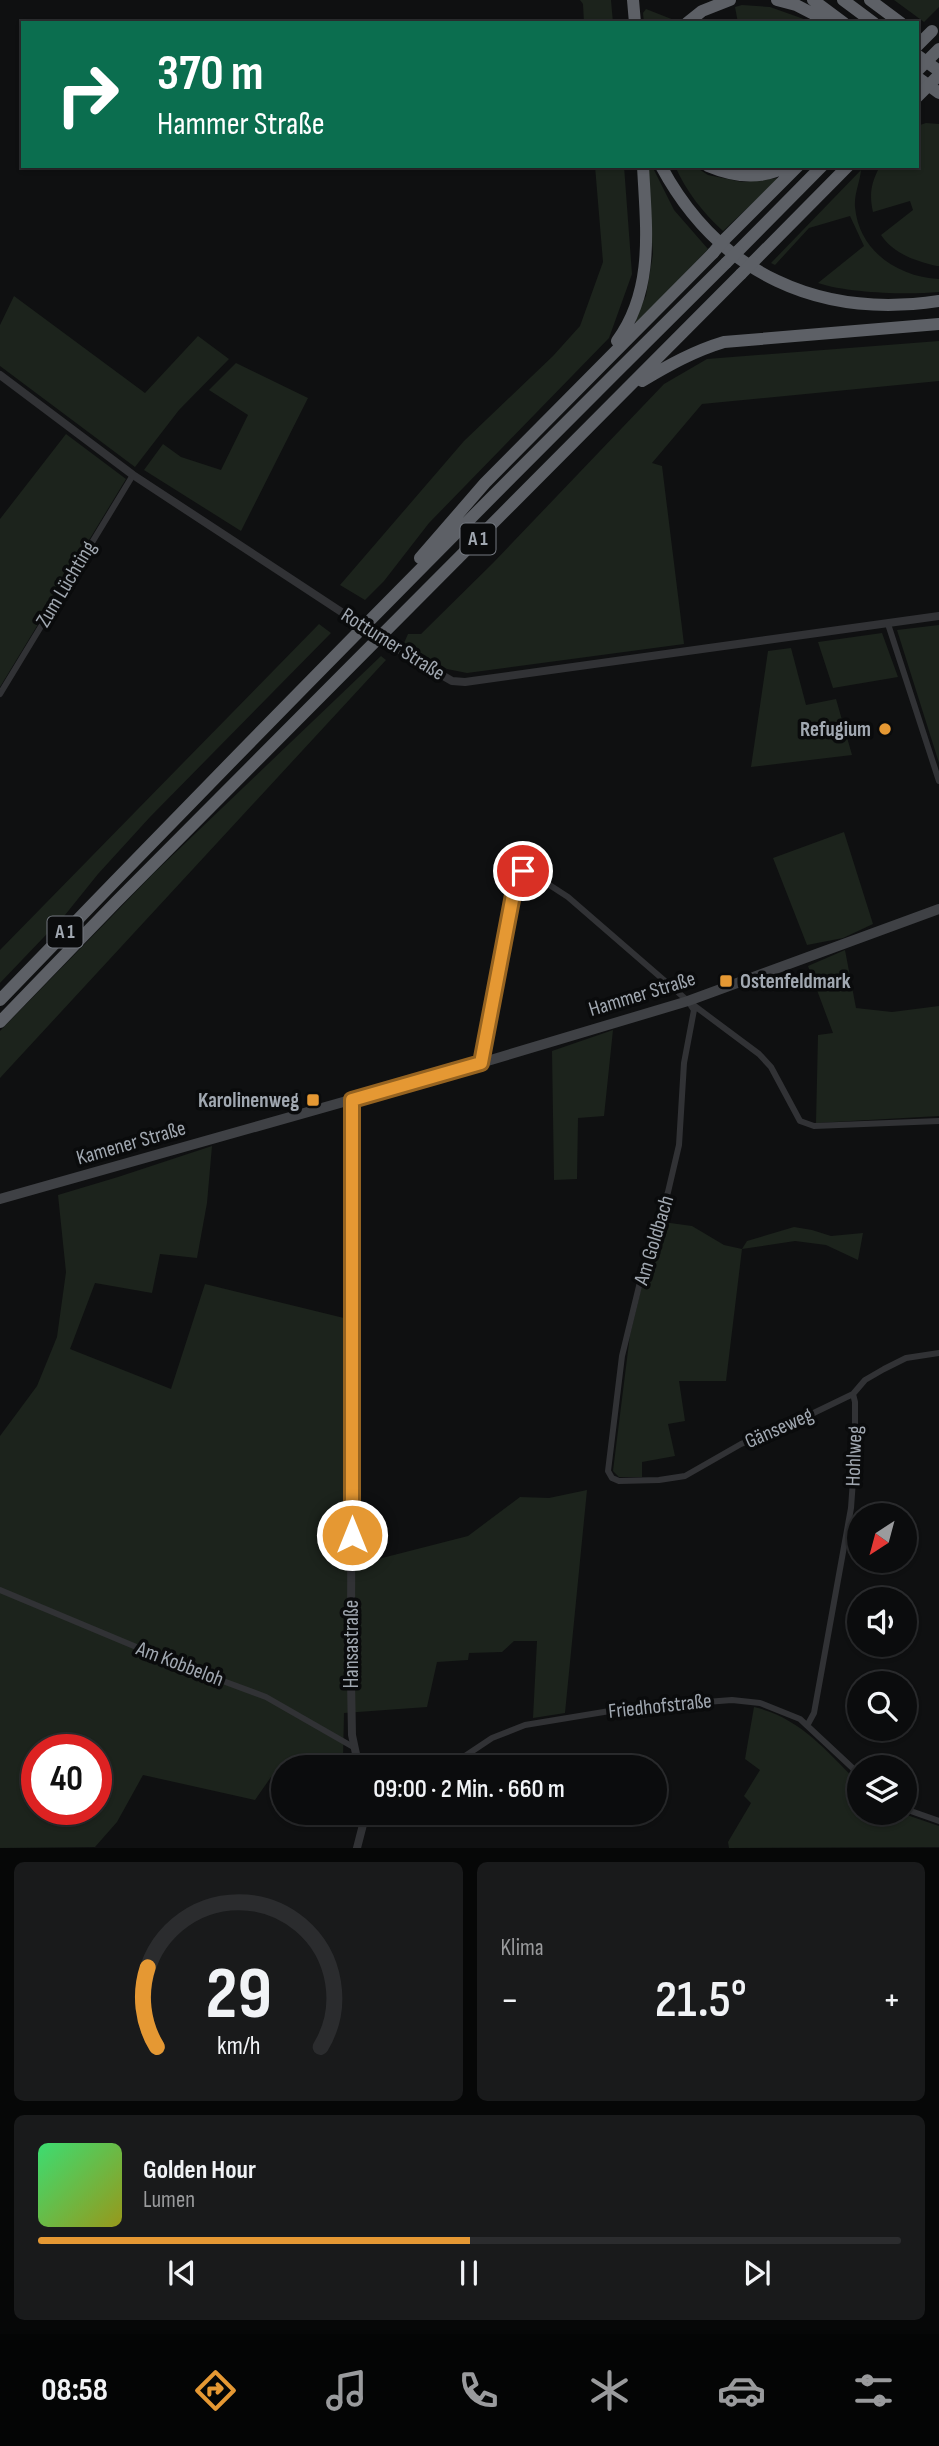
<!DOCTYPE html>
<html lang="de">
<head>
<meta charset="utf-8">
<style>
  :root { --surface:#0b0c0d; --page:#191a1b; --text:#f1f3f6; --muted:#9a9b9d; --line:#2b2c2e; --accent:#e59833 }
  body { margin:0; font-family:"Sofia Sans Condensed",sans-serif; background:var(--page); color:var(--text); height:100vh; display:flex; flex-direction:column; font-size:26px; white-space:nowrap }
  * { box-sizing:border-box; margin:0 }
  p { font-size:23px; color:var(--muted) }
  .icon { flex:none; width:38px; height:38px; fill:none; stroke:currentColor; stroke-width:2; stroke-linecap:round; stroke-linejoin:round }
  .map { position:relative; height:1848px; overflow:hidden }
  .sheet { display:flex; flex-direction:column; gap:14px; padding:14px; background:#060707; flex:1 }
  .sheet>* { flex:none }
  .guide { position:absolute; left:21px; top:21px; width:898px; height:147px; border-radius:0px; box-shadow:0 2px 5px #0004,0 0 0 2px var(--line); background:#0b6e4f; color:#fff; overflow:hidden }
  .needle { width:46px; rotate:216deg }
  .tools { position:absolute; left:847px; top:1503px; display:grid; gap:14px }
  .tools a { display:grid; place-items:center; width:70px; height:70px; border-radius:50%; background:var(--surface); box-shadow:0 2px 5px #0004,0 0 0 2px var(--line); font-size:35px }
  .speed { position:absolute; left:21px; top:1734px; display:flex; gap:14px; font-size:35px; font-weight:700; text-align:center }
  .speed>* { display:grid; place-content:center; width:91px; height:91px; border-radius:50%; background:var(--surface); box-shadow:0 2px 5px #0004,0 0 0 2px var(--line); line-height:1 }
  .speed .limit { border:10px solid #d22; background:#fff; color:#111 }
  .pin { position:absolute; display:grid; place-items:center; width:60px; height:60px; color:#fff; margin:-30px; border:4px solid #fff; border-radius:50%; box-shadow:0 2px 7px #0007 }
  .me { position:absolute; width:77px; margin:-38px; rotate:0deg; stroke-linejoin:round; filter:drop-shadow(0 0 5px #0008) }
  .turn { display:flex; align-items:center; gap:24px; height:147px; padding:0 21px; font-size:32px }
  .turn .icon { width:91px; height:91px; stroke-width:2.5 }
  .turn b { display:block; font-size:49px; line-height:60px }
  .big { font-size:52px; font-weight:600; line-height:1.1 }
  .sheet .card { flex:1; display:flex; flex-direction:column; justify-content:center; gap:10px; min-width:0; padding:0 24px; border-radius:10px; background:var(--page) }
  .sheet .dial { align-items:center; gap:0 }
  .dial svg { height:182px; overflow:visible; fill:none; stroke:var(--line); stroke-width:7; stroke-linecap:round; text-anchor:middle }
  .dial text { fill:var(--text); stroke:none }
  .song { display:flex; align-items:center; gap:21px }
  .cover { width:84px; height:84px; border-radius:10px; background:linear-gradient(135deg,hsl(140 70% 55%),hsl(60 70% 35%)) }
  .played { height:7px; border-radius:4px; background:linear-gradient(90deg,var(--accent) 50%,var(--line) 50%) }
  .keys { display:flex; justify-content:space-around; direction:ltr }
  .heat { display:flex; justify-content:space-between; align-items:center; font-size:38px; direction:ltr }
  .sheet .tiles { flex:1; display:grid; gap:14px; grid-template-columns:1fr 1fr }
  .card:last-child { grid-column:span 2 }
  .trip { position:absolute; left:271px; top:1755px; width:396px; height:70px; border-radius:35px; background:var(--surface); box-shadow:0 2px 5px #0004,0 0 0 2px var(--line); font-weight:600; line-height:70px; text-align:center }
  .dock { display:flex; height:112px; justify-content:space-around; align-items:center; background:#040505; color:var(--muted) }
  .dock .icon { width:49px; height:49px }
  .dock .on { color:var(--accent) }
  .dock b { font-size:32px; color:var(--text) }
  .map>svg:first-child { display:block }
  .green { fill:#1c231c; fill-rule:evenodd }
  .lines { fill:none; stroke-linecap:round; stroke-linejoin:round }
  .minor { stroke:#313235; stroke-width:6 }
  .tertiary { stroke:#313235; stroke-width:8 }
  .secondary { stroke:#3f4145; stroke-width:10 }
  .motorway { stroke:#5d6066; stroke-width:12 }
  .tertiary-bridge { stroke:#313235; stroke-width:8 }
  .motorway-bridge { stroke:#5d6066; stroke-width:12 }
  .route-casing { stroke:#956321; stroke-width:18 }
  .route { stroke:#e59833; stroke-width:12 }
  .poi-dot { fill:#e59833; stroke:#0a0b0c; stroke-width:2.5 }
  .labels { text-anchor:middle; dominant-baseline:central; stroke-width:7; stroke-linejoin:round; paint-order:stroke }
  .shield { fill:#0a0b0c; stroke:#747980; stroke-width:2 }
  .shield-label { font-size:19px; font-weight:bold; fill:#a1a8b1 }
  .street-label { font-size:21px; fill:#a1a8b1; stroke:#0a0b0c }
  .poi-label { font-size:21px; font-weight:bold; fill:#a1a8b1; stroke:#0a0b0c; text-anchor:end }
</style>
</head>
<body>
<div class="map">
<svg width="939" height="1848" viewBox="0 0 939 1848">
  <rect width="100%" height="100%" fill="#0f1011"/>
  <!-- green -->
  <path class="green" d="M580,0h31l2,23h-29l-1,-19z
    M894,0h45v7l-15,15z
    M742,5l28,2 45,16h-77l-3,-16z
    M646,9l28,11 1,3h-31l-1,-10z
    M926,123l13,1v142h-2c-22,-5 -43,-12 -56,-31l32,-25 -3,-9 -37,11c-4,-18 -2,-29 7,-46h37v-40z
    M595,166h29l8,108 -23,64 -180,185 -45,58 -19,19 -25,-15 124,-144 89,-85 27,-30 23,-64z
    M646,166h6l22,44 34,39 -71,74 -3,-3 12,-24 7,-42z
    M675,166h19l14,9 34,7 37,-4 -56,53c-20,-18 -37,-40 -48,-65z
    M861,170c-1,12 -7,24 -6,37 4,45 44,70 84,72v13c-33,3 -91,1 -121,-9l46,-37 -14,-30 -41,12 -34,37 -4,-2z
    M14,296l131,97 53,-57 31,23 -50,51 -44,57 -135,-101v-41z
    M939,341v40l-237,23 -50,59 10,3 22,178 -217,29 -20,-4 -43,-26 4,-9h13l72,-71 171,-179 43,-25z
    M236,363l72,35 -67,133 -97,-61 19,-26 18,13 40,13 27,-55 -39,-25z
    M66,434l60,45 -126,208v-168z
    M319,624l12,9 -181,184 -52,57 -33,41 -65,68v-33z
    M939,625v138l-42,-133z
    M882,633l16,44 -65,11 -15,-46z
    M791,648l15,57 30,-6 16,56 -101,12 17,-116z
    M381,656l5,4 -386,418v-47l154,-158z
    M844,832l29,92 -30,14 -36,7 -34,-87z
    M845,950l11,58 36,4 47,-6v110l-123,7 2,-88 15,-2 -25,-67z
    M613,1030l-9,86 -26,2 -1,61 -23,1 -2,-129z
    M212,1146l-5,57 -10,55 -37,-4 -8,39 -57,-10 -25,66 101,40 34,-105 143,35 -1,248 121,-31 52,-39 29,1 38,-8 -22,223 -32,5 4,-77h-23l-12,11 -33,1 -1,7 -31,2 -10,45 -83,6 -1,46 -35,8 -24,1 -1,5 -12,4 -16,23 -112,-25 -26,47 -22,25 -95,1v-412l37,-50 20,-49 9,-65 -8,-77 60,-18zM37,1750h59v60h-59z
    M663,1222l29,4 32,19 18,4 5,-8 47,-14 18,3 19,6 32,-3 -5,27 -32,-15 -31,-4 -53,8 -16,132h-47l6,40 -17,3 7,32 -33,6v15h-23l-6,-6 17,-136 14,-58z
    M754,1707c47,11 72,44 105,76v30h42l38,13v21l-210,1 -1,-6 23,-39 -7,-7 16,-26 -15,-11z"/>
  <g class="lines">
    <!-- minor -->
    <path class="minor" d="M888,624l51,157
      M0,694l133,-219
      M688,1001l6,9 -10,53 -5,82 -11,47 -27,86 -19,78 -14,115 4,7 7,3 40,-1 26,-4 56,-32 54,-22 58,-28 12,-14 19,-11 22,-11 33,-5
      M481,1063l35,-184 3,-5 9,-3 40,26 120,104 71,53 12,13 29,54 14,5 125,-5
      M0,1590l177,74 89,33 89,51
      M808,1724l6,-11 37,-205 4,-56v-50l-2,-8
      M447,1768l45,-30 33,-13 103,-17 104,-8 28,3 40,16 59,55
      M905,1809l34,12
      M366,1816l11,-3"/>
    <!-- tertiary -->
    <path class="tertiary" d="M0,375l133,100 210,138
      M407,655l45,26 13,1 474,-66
      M352,1100l-1,581 1,54 7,33
      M357,1848l9,-35"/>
    <!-- secondary -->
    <path class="secondary" d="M0,1199l474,-134 214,-64 251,-92"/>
    <!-- motorway -->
    <path class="motorway" d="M633,0l2,23
      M777,0l19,5 35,18
      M813,0l31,23
      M843,0l31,23
      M870,0l31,23
      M687,23l15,-12 28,-11
      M917,55l22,16
      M917,77l22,16
      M661,166c58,108 158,153 278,135
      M708,166c26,11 54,14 79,0
      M724,240l74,-74
      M738,251l84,-85
      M753,262l95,-96
      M617,341c38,-52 29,-114 26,-175
      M642,381c27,-16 52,-30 82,-39l215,-18
      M420,558l65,-75 228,-230
      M0,1000c239,-248 481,-494 726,-737
      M0,1022l116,-120 625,-628"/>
    <!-- tertiary-bridge -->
    <path class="tertiary-bridge" d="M343,613l64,42"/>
    <!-- motorway-bridge -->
    <path class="motorway-bridge" d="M917,46l15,-15
      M917,71l22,-22
      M917,97l22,-22
      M713,253l11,-13
      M726,263l12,-12
      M741,274l12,-12"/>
  </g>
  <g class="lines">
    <!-- route casing -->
    <g class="route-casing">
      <path id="route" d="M352,1535v-435l129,-37 35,-184 7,-8"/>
    </g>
    <!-- route -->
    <use href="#route" class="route"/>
  </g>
  <!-- markers -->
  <g class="poi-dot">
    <circle cx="885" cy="729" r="7"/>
    <rect x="719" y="974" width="14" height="14" rx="3.5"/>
    <rect x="306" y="1093" width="14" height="14" rx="3.5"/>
  </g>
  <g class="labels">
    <!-- shield labels -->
    <g class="shield">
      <rect x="460.5" y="523.5" width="35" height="31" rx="5"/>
      <rect x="47.5" y="916.5" width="35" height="31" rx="5"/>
    </g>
    <g class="shield-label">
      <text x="478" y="539">A 1</text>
      <text x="65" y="932">A 1</text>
    </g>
    <!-- street labels -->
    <g class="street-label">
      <text transform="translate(66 584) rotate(-59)">Zum Lüchting</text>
      <text transform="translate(393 644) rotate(32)">Rottumer Straße</text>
      <text transform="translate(642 994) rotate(-17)">Hammer Straße</text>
      <text transform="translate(131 1143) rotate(-16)">Kamener Straße</text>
      <text transform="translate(654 1240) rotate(-73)">Am Goldbach</text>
      <text transform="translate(779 1428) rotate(-24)">Gänseweg</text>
      <text transform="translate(854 1456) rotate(-88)">Hohlweg</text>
      <text transform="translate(351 1644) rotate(-90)">Hansastraße</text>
      <text transform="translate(180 1664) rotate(21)">Am Kobbeloh</text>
      <text transform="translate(660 1706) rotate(-6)">Friedhofstraße</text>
    </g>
    <!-- poi labels -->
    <g class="poi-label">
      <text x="871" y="729">Refugium</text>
      <text x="740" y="981" text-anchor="start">Ostenfeldmark</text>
      <text x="299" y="1100">Karolinenweg</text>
    </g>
  </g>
</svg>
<div class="tools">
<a><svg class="needle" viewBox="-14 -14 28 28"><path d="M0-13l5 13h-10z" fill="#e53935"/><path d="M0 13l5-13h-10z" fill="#9a9b9d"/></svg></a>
<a><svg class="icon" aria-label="sound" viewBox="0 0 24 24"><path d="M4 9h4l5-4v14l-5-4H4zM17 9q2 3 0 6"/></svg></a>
<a><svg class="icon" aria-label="search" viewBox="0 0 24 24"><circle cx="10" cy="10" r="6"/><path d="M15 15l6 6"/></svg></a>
<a><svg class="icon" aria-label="layers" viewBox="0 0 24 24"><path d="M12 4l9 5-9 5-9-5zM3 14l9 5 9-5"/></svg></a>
</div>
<div class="speed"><div class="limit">40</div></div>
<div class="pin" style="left:523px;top:871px;background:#d93025"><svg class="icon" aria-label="arrive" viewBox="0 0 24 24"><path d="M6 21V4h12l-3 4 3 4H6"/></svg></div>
<svg class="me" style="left:352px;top:1535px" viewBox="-20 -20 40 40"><circle r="17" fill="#e59833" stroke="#fff" stroke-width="3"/><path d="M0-11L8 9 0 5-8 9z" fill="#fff"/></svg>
<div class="trip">09:00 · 2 Min. · 660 m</div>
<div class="guide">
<div class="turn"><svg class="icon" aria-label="right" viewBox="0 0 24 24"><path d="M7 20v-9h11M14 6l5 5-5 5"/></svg><div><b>370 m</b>Hammer Straße</div></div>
</div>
</div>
<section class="sheet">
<div class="tiles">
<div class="card dial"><svg viewBox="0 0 100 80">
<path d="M14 69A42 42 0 1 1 86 69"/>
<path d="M14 69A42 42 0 0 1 10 34" stroke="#e59833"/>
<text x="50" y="56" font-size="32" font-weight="700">29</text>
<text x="50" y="72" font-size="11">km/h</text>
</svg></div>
<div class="card"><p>Klima</p>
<div class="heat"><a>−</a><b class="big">21.5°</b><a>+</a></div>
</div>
<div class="card">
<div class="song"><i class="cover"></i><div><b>Golden Hour</b><p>Lumen</p></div></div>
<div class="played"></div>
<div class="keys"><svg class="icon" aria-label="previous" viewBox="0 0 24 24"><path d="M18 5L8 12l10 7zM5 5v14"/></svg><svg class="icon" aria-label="pause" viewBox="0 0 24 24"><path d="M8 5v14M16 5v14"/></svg><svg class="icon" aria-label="next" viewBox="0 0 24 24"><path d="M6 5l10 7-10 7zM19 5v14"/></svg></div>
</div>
</div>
</section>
<nav class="dock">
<b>08:58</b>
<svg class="icon on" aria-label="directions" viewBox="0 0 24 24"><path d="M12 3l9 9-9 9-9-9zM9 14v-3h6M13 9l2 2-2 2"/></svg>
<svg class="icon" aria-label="music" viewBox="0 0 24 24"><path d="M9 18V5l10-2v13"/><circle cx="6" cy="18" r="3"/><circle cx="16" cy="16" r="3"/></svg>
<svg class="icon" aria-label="phone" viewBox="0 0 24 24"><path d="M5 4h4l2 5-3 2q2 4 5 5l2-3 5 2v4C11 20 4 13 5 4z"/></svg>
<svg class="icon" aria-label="climate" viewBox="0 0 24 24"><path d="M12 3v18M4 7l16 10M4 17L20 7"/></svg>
<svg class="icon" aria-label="car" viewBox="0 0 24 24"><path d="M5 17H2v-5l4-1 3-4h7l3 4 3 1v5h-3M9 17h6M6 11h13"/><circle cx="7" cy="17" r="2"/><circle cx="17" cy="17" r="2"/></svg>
<svg class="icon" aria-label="filters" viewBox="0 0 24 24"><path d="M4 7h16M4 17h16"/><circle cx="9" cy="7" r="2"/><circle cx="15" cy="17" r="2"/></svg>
</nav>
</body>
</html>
